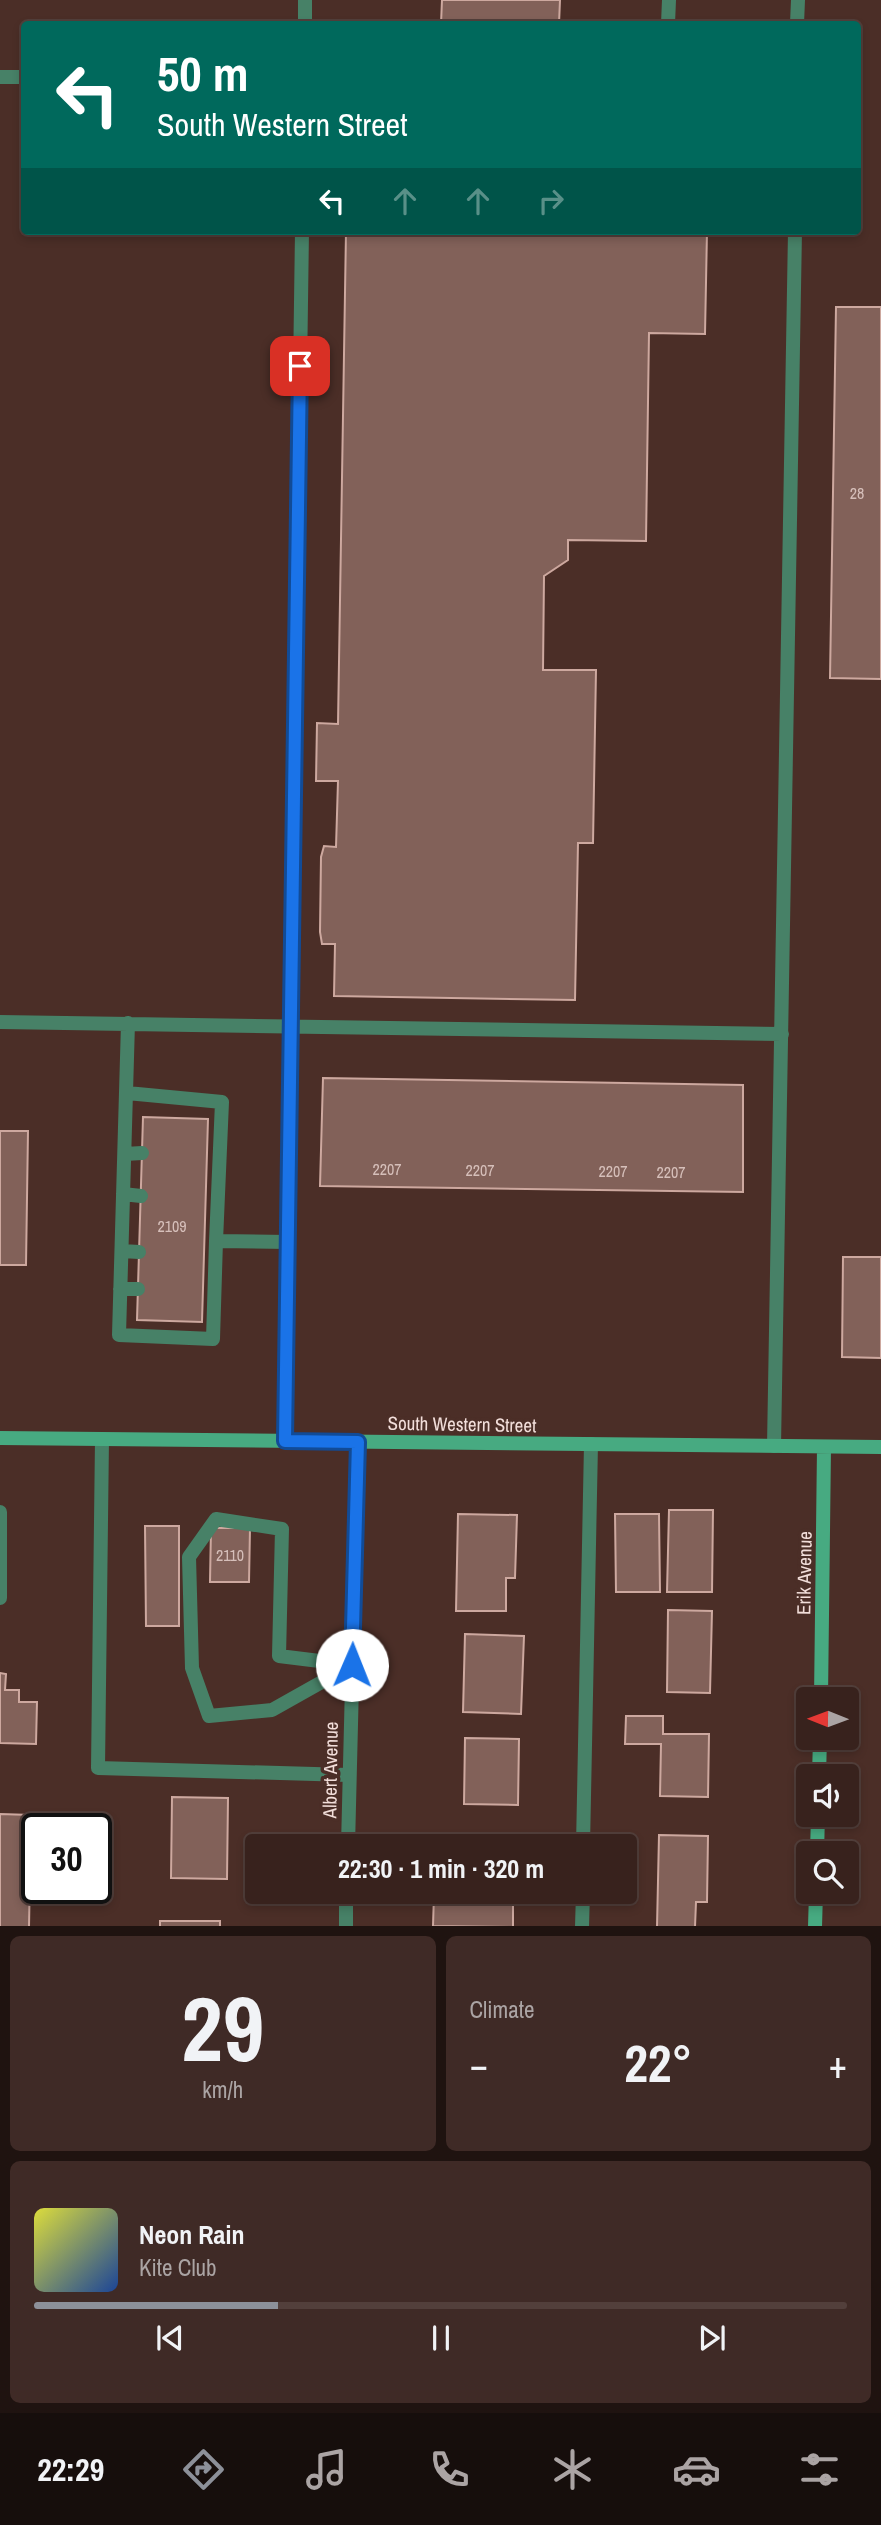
<!DOCTYPE html>
<html lang="en">
<head>
<meta charset="utf-8">
<style>
  :root { --surface:#38221d; --page:#3f2a26; --text:#f1f3f6; --muted:#aba4a4; --line:#523f3b; --accent:#8c9099 }
  body { margin:0; font-family:"Archivo Narrow",sans-serif; background:var(--page); color:var(--text); height:100vh; display:flex; flex-direction:column; font-size:26px; white-space:nowrap }
  * { box-sizing:border-box; margin:0 }
  p { font-size:23px; color:var(--muted) }
  .icon { flex:none; width:38px; height:38px; fill:none; stroke:currentColor; stroke-width:2; stroke-linecap:round; stroke-linejoin:round }
  .map { position:relative; height:1926px; overflow:hidden }
  .panel { display:flex; flex-direction:column; gap:10px; padding:10px; background:#1f1310; flex:1 }
  .panel>* { flex:none }
  .top-card { position:absolute; left:21px; top:21px; width:840px; height:214px; border-radius:7px; box-shadow:0 4px 10px #0003,0 0 0 2px var(--line); background:#00695c; color:#fff; overflow:hidden }
  .needle { width:46px; rotate:271deg }
  .fabs { position:absolute; left:796px; top:1687px; display:grid; gap:14px }
  .fabs a { display:grid; place-items:center; width:63px; height:63px; border-radius:7px; background:var(--surface); box-shadow:0 4px 10px #0003,0 0 0 2px var(--line); font-size:35px }
  .speed { position:absolute; left:21px; top:1813px; display:flex; gap:14px; font-size:35px; font-weight:700; text-align:center }
  .speed>* { display:grid; place-content:center; width:91px; height:91px; border-radius:50%; background:var(--surface); box-shadow:0 4px 10px #0003,0 0 0 2px var(--line); line-height:1 }
  .speed .limit { border:4px solid #111; border-radius:10px; background:#fff; color:#111 }
  .pin { position:absolute; display:grid; place-items:center; width:60px; height:60px; color:#fff; margin:-30px; border-radius:14px; box-shadow:0 4px 10px #0006 }
  .me { position:absolute; width:77px; margin:-38px; rotate:1deg; stroke-linejoin:round; filter:drop-shadow(0 0 5px #0008) }
  .turn { display:flex; align-items:center; gap:24px; height:147px; padding:0 21px; font-size:32px }
  .turn .icon { width:91px; height:91px; stroke-width:2.5 }
  .turn b { display:block; font-size:49px; line-height:60px }
  .lanes { display:flex; align-items:center; height:66px; padding:0 21px; background:#0003; justify-content:center; gap:35px; direction:ltr }
  .lanes .off { opacity:.35 }
  .big { font-size:52px; font-weight:700; line-height:1.1 }
  .panel .card { flex:1; display:flex; flex-direction:column; justify-content:center; gap:10px; min-width:0; padding:0 24px; border-radius:10px; background:var(--page) }
  .panel .dial { align-items:center; gap:0 }
  .dial b { font-size:91px; line-height:1 }
  .song { display:flex; align-items:center; gap:21px }
  .cover { width:84px; height:84px; border-radius:10px; background:linear-gradient(135deg,hsl(60 70% 55%),hsl(220 70% 35%)) }
  .played { height:7px; border-radius:4px; background:linear-gradient(90deg,var(--accent) 30%,var(--line) 30%) }
  .keys { display:flex; justify-content:space-around; direction:ltr }
  .heat { display:flex; justify-content:space-between; align-items:center; font-size:38px; direction:ltr }
  .panel .tiles { flex:1; display:grid; gap:10px; grid-template-columns:1fr 1fr }
  .card:last-child { grid-column:span 2 }
  .trip { position:absolute; left:245px; top:1834px; width:392px; height:70px; border-radius:7px; background:var(--surface); box-shadow:0 4px 10px #0003,0 0 0 2px var(--line); font-weight:700; line-height:70px; text-align:center }
  .tabs { display:flex; height:112px; justify-content:space-around; align-items:center; background:#160e0c; color:var(--muted) }
  .tabs .icon { width:49px; height:49px }
  .tabs .current { color:var(--accent) }
  .tabs b { font-size:32px; color:var(--text) }
  .map>svg:first-child { display:block }
  .building { fill:#826159; stroke:#cda89f; stroke-width:2 }
  .lines { fill:none; stroke-linecap:round; stroke-linejoin:round }
  .lane { stroke:#478167; stroke-width:14 }
  .street { stroke:#478167; stroke-width:14 }
  .secondary { stroke:#47aa81; stroke-width:14 }
  .route-casing { stroke:#114b97; stroke-width:18 }
  .route { stroke:#1a73e8; stroke-width:12 }
  .labels { text-anchor:middle; dominant-baseline:central; stroke-width:7; stroke-linejoin:round; paint-order:stroke }
  .number-label { font-size:16px; fill:#d6bfba }
  .street-label { font-size:19px; fill:#f2deda; stroke:#4b2e27 }
</style>
</head>
<body>
<div class="map">
<svg width="881" height="1927" viewBox="0 0 881 1927">
  <rect width="100%" height="100%" fill="#4b2e27"/>
  <!-- building -->
  <path class="building" d="M442,0h118l-1,24h-118z
    M346,231h361l-2,103 -56,-1 -3,208 -78,-1v20l-24,16 -1,94h53l-3,173h-15l-3,157 -241,-4 1,-52h-13l-2,-12 1,-75 3,-11 12,1 2,-66h-22l1,-58 21,1z
    M836,307h45v372l-51,-1z
    M323,1078l420,7v107l-423,-6z
    M143,1117l65,2 -6,203 -65,-2z
    M0,1131h28l-2,134h-26z
    M843,1257h38v101l-39,-1z
    M669,1510h44l-1,82h-45z
    M458,1514l59,1 -2,63h-9v33h-50z
    M615,1514h44l1,78h-44z
    M145,1526h34v100h-33z
    M211,1528h39l-1,54h-39z
    M668,1610l44,1 -2,82 -43,-1z
    M465,1634l59,2 -3,78 -58,-2z
    M0,1673l6,1 -1,16h14v12h18l-1,42 -36,-1z
    M626,1716h37v18h46l-1,63 -48,-1 1,-52h-36z
    M465,1738l54,1 -1,66 -54,-1z
    M172,1797l56,1 -1,81 -56,-1z
    M0,1814l31,1 -2,112h-29z
    M659,1835l49,1 -1,66h-11l-1,25h-38z
    M460,1892h53v35l-80,-1 1,-32h26z
    M160,1921h60v6h-60z"/>
  <g class="lines">
    <!-- lane -->
    <path class="lane" d="M305,24v-24
      M668,24l1,-24
      M797,24l1,-24
      M0,77h24
      M0,1022l782,12
      M128,1023l-9,312 94,4 3,-98 72,1
      M127,1093l95,9 -6,139
      M125,1154l17,-1
      M123,1194l18,2
      M122,1251l17,1
      M120,1289h18
      M102,1439l-4,329 251,7
      M285,1441l17,-1210
      M774,1446l21,-1215
      M0,1512v86
      M216,1519l66,10 -3,127 73,9 -80,45 -63,6 -17,-48 -3,-111z
      M583,1846l8,-402
      M582,1927l1,-35"/>
    <!-- street -->
    <path class="street" d="M348,1846l10,-404
      M346,1927v-35"/>
    <!-- secondary -->
    <path class="secondary" d="M0,1438l881,9
      M821,1699l3,-252
      M819,1776l1,-38
      M817,1853l1,-38
      M815,1927l1,-35"/>
  </g>
  <g class="lines">
    <!-- route casing -->
    <g class="route-casing">
      <path id="route" d="M300,366l-15,1075 73,1 -6,223"/>
    </g>
    <!-- route -->
    <use href="#route" class="route"/>
  </g>
  <g class="labels">
    <!-- number labels -->
    <g class="number-label">
      <text x="857" y="493">28</text>
      <text x="387" y="1169">2207</text>
      <text x="480" y="1170">2207</text>
      <text x="613" y="1171">2207</text>
      <text x="671" y="1172">2207</text>
      <text x="172" y="1226">2109</text>
      <text x="230" y="1555">2110</text>
    </g>
    <!-- street labels -->
    <g class="street-label">
      <text transform="translate(462 1424) rotate(1)">South Western Street</text>
      <text transform="translate(804 1573) rotate(-89)">Erik Avenue</text>
      <text transform="translate(330 1770) rotate(-89)">Albert Avenue</text>
    </g>
  </g>
</svg>
<div class="fabs">
<a><svg class="needle" viewBox="-14 -14 28 28"><path d="M0-13l5 13h-10z" fill="#e53935"/><path d="M0 13l5-13h-10z" fill="#aba4a4"/></svg></a>
<a><svg class="icon" aria-label="sound" viewBox="0 0 24 24"><path d="M4 9h4l5-4v14l-5-4H4zM17 9q2 3 0 6"/></svg></a>
<a><svg class="icon" aria-label="search" viewBox="0 0 24 24"><circle cx="10" cy="10" r="6"/><path d="M15 15l6 6"/></svg></a>
</div>
<div class="speed"><div class="limit">30</div></div>
<div class="pin" style="left:300px;top:366px;background:#d93025"><svg class="icon" aria-label="arrive" viewBox="0 0 24 24"><path d="M6 21V4h12l-3 4 3 4H6"/></svg></div>
<svg class="me" style="left:352px;top:1665px" viewBox="-20 -20 40 40"><circle r="19" fill="#fff"/><path d="M0-13L10 11 0 6-10 11z" fill="#1a73e8"/></svg>
<div class="trip">22:30 · 1 min · 320 m</div>
<div class="top-card">
<div class="turn"><svg class="icon" aria-label="left" viewBox="0 0 24 24"><path d="M17 20v-9H6M10 6l-5 5 5 5"/></svg><div><b>50 m</b>South Western Street</div></div>
<div class="lanes"><svg class="icon" aria-label="left" viewBox="0 0 24 24"><path d="M17 20v-9H6M10 6l-5 5 5 5"/></svg><svg class="icon off" aria-label="ahead" viewBox="0 0 24 24"><path d="M12 20V5M6 11l6-6 6 6"/></svg><svg class="icon off" aria-label="ahead" viewBox="0 0 24 24"><path d="M12 20V5M6 11l6-6 6 6"/></svg><svg class="icon off" aria-label="right" viewBox="0 0 24 24"><path d="M7 20v-9h11M14 6l5 5-5 5"/></svg></div>
</div>
</div>
<section class="panel">
<div class="tiles">
<div class="card dial"><b>29</b><p>km/h</p></div>
<div class="card"><p>Climate</p>
<div class="heat"><a>−</a><b class="big">22°</b><a>+</a></div>
</div>
<div class="card">
<div class="song"><i class="cover"></i><div><b>Neon Rain</b><p>Kite Club</p></div></div>
<div class="played"></div>
<div class="keys"><svg class="icon" aria-label="previous" viewBox="0 0 24 24"><path d="M18 5L8 12l10 7zM5 5v14"/></svg><svg class="icon" aria-label="pause" viewBox="0 0 24 24"><path d="M8 5v14M16 5v14"/></svg><svg class="icon" aria-label="next" viewBox="0 0 24 24"><path d="M6 5l10 7-10 7zM19 5v14"/></svg></div>
</div>
</div>
</section>
<nav class="tabs">
<b>22:29</b>
<svg class="icon current" aria-label="directions" viewBox="0 0 24 24"><path d="M12 3l9 9-9 9-9-9zM9 14v-3h6M13 9l2 2-2 2"/></svg>
<svg class="icon" aria-label="music" viewBox="0 0 24 24"><path d="M9 18V5l10-2v13"/><circle cx="6" cy="18" r="3"/><circle cx="16" cy="16" r="3"/></svg>
<svg class="icon" aria-label="phone" viewBox="0 0 24 24"><path d="M5 4h4l2 5-3 2q2 4 5 5l2-3 5 2v4C11 20 4 13 5 4z"/></svg>
<svg class="icon" aria-label="climate" viewBox="0 0 24 24"><path d="M12 3v18M4 7l16 10M4 17L20 7"/></svg>
<svg class="icon" aria-label="car" viewBox="0 0 24 24"><path d="M5 17H2v-5l4-1 3-4h7l3 4 3 1v5h-3M9 17h6M6 11h13"/><circle cx="7" cy="17" r="2"/><circle cx="17" cy="17" r="2"/></svg>
<svg class="icon" aria-label="filters" viewBox="0 0 24 24"><path d="M4 7h16M4 17h16"/><circle cx="9" cy="7" r="2"/><circle cx="15" cy="17" r="2"/></svg>
</nav>
</body>
</html>
